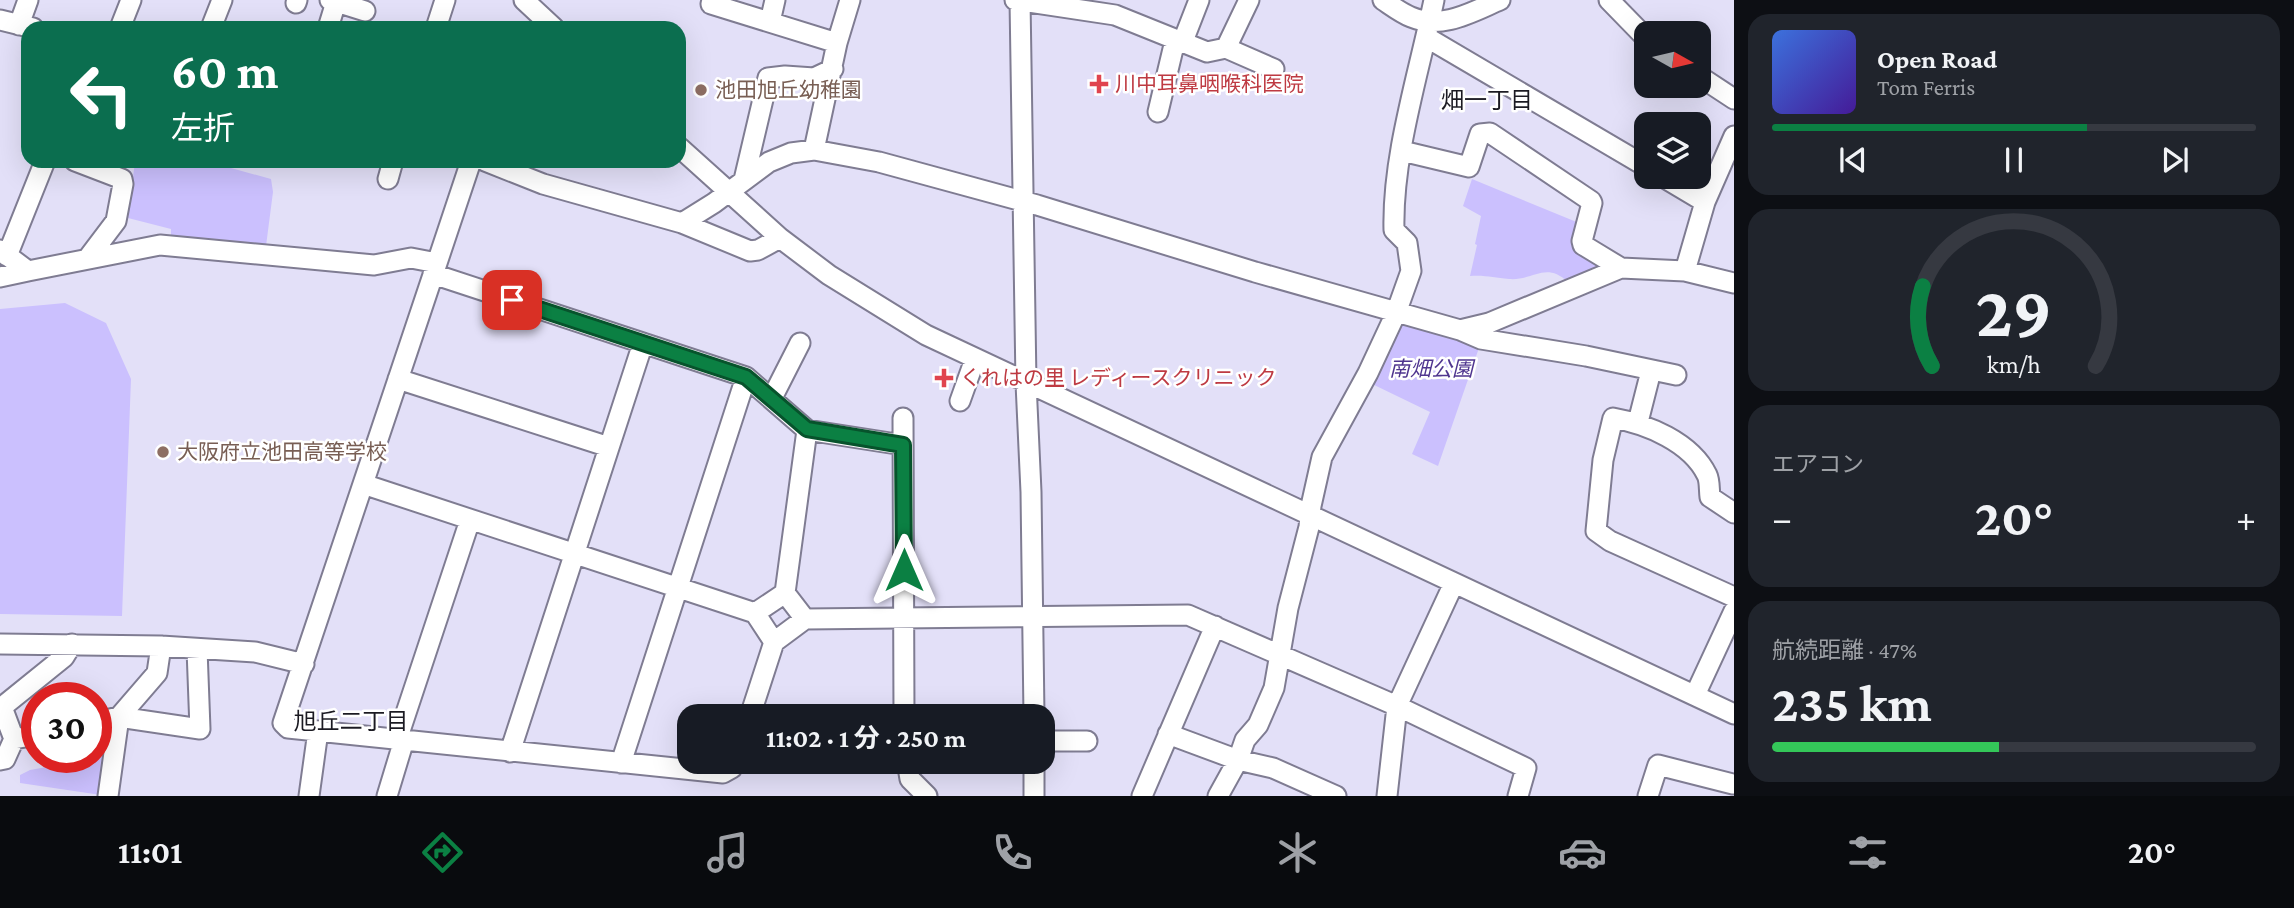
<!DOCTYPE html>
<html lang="ja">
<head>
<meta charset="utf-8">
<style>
  :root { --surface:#171b24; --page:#20242c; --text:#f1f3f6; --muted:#9ea1a6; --line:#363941; --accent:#0b8043 }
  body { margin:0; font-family:"Crimson Pro","Noto Sans JP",serif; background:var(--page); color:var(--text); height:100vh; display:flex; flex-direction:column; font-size:26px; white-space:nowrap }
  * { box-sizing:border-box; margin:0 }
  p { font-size:23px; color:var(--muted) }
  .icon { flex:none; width:38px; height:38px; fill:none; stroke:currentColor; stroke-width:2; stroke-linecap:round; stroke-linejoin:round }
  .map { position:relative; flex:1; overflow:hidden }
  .panel { display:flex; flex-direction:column; gap:14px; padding:14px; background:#0d0f14; width:560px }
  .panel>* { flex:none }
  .guide { position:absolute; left:21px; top:21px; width:665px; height:147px; border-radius:21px; box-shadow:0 7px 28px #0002; background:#0b6e4f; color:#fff; overflow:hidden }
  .needle { width:46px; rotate:98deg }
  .tools { position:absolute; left:1634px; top:21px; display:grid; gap:14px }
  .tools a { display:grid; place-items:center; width:77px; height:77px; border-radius:14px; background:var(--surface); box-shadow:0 7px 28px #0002; font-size:35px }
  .speed { position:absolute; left:21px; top:682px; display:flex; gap:14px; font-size:35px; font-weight:700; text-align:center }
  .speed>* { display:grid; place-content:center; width:91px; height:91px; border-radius:50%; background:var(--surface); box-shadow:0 7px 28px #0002; line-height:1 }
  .speed .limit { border:10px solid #d22; background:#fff; color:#111 }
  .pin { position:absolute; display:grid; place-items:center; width:60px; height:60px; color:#fff; margin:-30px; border-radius:14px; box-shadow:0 4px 10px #0006 }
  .me { position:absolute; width:77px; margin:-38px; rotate:0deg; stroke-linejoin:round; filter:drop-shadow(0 0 5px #0008) }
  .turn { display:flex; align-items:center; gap:24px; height:147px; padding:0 35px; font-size:32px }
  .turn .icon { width:91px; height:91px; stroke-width:2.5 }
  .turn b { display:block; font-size:49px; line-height:60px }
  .big { font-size:52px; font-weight:700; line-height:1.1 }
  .panel .card { flex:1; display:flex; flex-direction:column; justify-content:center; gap:10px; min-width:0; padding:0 24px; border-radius:21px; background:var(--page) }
  .panel .dial { align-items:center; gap:0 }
  .dial svg { height:182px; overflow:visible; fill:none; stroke:var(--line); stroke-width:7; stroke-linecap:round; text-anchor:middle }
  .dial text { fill:var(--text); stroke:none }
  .song { display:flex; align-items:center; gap:21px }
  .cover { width:84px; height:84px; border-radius:10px; background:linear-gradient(135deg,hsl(220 70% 55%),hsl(260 70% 35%)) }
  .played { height:7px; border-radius:4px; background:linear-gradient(90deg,var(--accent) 65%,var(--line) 65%) }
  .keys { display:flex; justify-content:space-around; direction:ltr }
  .heat { display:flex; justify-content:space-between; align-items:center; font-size:38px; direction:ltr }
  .charge { height:10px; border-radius:5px; background:linear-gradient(90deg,#34c759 47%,var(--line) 0) }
  .trip { position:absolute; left:677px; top:704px; width:378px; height:70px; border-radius:21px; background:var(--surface); box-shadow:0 7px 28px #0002; font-weight:700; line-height:70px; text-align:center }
  .menu { display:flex; height:112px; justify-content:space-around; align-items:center; background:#090b0e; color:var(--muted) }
  .menu .icon { width:49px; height:49px }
  .menu .on { color:var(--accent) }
  .menu b { font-size:32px; color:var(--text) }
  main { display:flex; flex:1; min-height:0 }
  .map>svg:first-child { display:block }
  .green { fill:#cbc0fe }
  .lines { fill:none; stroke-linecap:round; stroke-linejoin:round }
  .minor-casing { stroke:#7f7c92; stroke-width:23 }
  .minor { stroke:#fff; stroke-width:19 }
  .route-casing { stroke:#07532c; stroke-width:18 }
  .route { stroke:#0b8043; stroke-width:12 }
  .health-dot { fill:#e0444e; stroke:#fff; stroke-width:2.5 }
  .education-dot { fill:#8d6e63; stroke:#fff; stroke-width:2.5 }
  .labels { text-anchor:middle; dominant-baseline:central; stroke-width:5; stroke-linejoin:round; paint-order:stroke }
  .health-label { font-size:21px; fill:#be3a42; stroke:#fff; text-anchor:start }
  .education-label { font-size:21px; fill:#785e54; stroke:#fff; text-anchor:start }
  .park-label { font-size:21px; font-style:italic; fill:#4f358f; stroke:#fff }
  .neighbourhood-label { font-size:23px; fill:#1b1a22; stroke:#fff }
</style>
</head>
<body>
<main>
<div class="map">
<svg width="1734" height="796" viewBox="0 0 1734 796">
  <rect width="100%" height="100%" fill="#e3e0f8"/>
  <!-- green -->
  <path class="green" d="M135,161h97l-1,7 40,11 2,13 -7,54 -95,-11v-6l-43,-11z
    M1472,179l107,44 -5,26 27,10 1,8 -34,15c-23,-21 -34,-1 -59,-3 -15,-1 -22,-4 -39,-3l7,-31 -2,-1 6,-28 -18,-10z
    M65,303l41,20 25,56 -9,237 -122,-2v-305z
    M1407,321l73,24 -42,121 -26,-12 18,-42 -62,-30 29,-58z
    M107,753l-6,42 -81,-12v-8l10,-5 66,-12v-2z"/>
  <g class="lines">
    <!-- minor casing -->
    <g class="minor-casing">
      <path id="minor" d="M330,0l35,11
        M524,0l30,28
        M712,0l-1,4 126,39
        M1015,0l100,15 92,37 19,-4 23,-48
        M1020,0l6,383 5,109 3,224
        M1383,0c9,6 18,13 28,17 31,13 61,-5 89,-17
        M1609,0l38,39
        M296,3l1,-3
        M0,20l33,8
        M770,22l5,-22
        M19,25l9,-25
        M120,28l11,-28
        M211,28l11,-28
        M328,28l8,-26
        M436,28l9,-28
        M1426,37l221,130
        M1226,48l48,21
        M1699,76l35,23
        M1158,112l15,-63 12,-13 14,-36
        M679,147l101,91 49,37 97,60 808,379
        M814,150l23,-107 13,-43
        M1402,151l67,16 11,-33 10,-1 101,68 1,2 -10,38 1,4 38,23
        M75,161l47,18 1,5 -7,37 -28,37
        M485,161l58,23 139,39 68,28 8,-1 22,-12
        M1663,177l42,25
        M388,179l5,-18
        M744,180l24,-102 17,-2 29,2 19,-9
        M682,223l32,-20 55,-41 22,-9 23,-3 65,12 158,43 218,67 205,58 29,-7 132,-55 64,3 49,12
        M0,250l28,21 132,-26 214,20 37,-7 26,5 34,-102
        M7,256l38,-95
        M437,263l-154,460 5,5 435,45 9,-5 3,-7
        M1685,271l20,-69 29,-66
        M433,274l313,103 61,53 96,15
        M0,277l28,-6
        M1460,330l21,9 105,17 90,19
        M398,379l211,68
        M772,398l28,-55
        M960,401l15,-42
        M903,418l1,298
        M1638,422l13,-51
        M363,484l392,129
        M1734,513l-24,-16c-1,-7 0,-16 -3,-22 -16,-33 -60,-51 -94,-57l-10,42 -7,71 14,10 124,56
        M785,593l-30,20 19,29 31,-23 -20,-26 22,-163
        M805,619l383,-4 209,91 129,62 -8,28
        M0,644l161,2 94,6 49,12
        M1695,695l39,-84
        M750,716l24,-74
        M96,722l23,-5 81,12 -3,-80
        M1168,734l70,26 35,8 63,28
        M14,739l23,-4
        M397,740l73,-220
        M1043,741h44
        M510,752l133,-409
        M0,760l5,-1 9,-20 -12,-32 62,-50 8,-13
        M907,761l3,18 17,17
        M1034,761v35
        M621,763l125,-386
        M108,796l11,-79 38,-44 4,-27
        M309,796l9,-65
        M387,796l17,-56
        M1142,796l73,-170
        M1218,796l20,-36 7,-20 13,-15 16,-37 14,-80 21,-81 2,-21 11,-49 46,-84 28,-60 15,-42 -4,-28 -13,-13c-2,-74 25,-157 40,-230
        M1387,796l10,-90 57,-123
        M1648,796l10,-31 75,19"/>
    </g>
    <!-- minor -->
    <use href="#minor" class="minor"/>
  </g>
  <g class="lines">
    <!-- route casing -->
    <g class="route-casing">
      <path id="route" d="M512,300l234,77 61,52 96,16 1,125"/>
    </g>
    <!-- route -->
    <use href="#route" class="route"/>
  </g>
  <!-- markers -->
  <g class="health-dot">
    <path d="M1095.5 73.5h7v7h7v7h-7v7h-7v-7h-7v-7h7z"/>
    <path d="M940.5 367.5h7v7h7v7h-7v7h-7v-7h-7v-7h7z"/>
  </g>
  <g class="education-dot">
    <circle cx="701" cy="90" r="7"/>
    <circle cx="163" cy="452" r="7"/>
  </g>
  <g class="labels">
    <!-- health labels -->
    <g class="health-label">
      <text x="1115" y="84">川中耳鼻咽喉科医院</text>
      <text x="960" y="378">くれはの里 レディースクリニック</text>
    </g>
    <!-- education labels -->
    <g class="education-label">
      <text x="715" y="90">池田旭丘幼稚園</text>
      <text x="177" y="452">大阪府立池田高等学校</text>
    </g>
    <!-- park labels -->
    <g class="park-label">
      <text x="1431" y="369">南畑公園</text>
    </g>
    <!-- neighbourhood labels -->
    <g class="neighbourhood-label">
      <text x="1487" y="100">畑一丁目</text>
      <text x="351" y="721">旭丘二丁目</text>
    </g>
  </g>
</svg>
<div class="tools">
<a><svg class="needle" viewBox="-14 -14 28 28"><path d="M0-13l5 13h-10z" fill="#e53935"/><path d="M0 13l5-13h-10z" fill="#9ea1a6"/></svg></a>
<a><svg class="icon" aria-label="layers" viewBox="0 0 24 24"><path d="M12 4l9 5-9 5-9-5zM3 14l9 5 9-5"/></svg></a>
</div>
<div class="speed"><div class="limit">30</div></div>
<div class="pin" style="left:512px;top:300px;background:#d93025"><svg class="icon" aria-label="arrive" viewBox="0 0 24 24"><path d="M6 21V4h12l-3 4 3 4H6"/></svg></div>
<svg class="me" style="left:904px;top:570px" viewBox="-20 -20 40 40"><path d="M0-17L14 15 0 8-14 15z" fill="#0b8043" stroke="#fff" stroke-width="4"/></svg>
<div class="trip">11:02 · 1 分 · 250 m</div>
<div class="guide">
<div class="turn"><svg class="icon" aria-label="left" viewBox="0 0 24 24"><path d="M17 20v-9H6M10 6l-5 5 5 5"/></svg><div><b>60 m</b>左折</div></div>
</div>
</div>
<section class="panel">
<div class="card">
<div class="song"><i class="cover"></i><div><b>Open Road</b><p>Tom Ferris</p></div></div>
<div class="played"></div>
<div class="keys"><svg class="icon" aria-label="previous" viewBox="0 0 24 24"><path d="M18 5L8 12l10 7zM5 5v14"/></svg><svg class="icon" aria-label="pause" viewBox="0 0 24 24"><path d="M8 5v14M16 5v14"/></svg><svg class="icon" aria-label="next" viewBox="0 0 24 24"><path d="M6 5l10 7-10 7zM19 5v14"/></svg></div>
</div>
<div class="card dial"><svg viewBox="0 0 100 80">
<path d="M14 69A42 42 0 1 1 86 69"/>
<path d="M14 69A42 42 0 0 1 10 34" stroke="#0b8043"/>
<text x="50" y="56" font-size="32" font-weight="700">29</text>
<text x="50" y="72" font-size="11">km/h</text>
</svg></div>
<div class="card"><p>エアコン</p>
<div class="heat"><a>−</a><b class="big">20°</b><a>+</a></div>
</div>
<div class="card"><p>航続距離 · 47%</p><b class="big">235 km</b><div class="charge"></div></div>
</section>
</main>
<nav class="menu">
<b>11:01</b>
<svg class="icon on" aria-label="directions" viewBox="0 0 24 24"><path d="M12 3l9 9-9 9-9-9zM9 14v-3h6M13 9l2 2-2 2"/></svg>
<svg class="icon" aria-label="music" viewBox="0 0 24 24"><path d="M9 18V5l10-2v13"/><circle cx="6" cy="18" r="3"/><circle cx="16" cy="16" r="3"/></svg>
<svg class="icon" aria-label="phone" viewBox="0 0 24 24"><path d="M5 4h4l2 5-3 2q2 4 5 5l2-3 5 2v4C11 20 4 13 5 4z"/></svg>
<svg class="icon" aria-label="climate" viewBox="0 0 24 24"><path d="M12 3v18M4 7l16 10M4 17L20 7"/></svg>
<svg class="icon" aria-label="car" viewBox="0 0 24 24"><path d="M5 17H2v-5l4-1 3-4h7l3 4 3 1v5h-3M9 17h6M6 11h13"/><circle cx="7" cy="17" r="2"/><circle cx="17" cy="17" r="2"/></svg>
<svg class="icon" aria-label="filters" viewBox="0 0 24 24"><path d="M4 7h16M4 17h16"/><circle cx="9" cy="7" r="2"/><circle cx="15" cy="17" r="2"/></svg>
<b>20°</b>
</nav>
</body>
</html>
